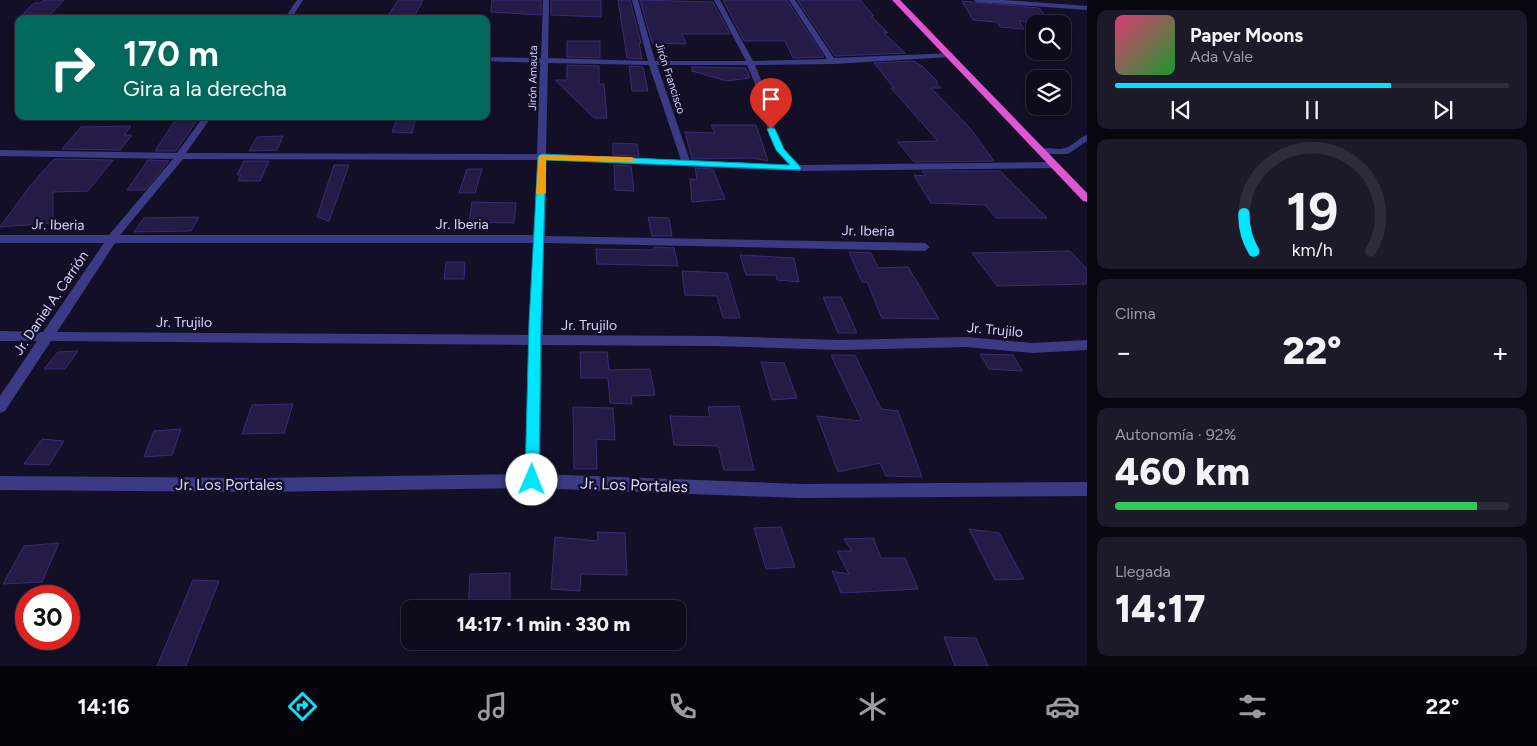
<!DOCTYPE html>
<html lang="es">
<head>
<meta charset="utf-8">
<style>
  :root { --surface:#0e0b1c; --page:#1c1929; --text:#f1f3f6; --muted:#9b9ba3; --line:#2e2b3b; --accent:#00e5ff }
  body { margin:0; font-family:Figtree,sans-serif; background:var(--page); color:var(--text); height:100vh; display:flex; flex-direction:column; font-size:19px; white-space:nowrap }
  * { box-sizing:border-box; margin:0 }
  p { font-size:16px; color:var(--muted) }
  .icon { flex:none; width:28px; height:28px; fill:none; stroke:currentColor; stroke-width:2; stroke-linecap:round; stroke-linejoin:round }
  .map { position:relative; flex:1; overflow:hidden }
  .sheet { display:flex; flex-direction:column; gap:10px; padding:10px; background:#08060f; width:450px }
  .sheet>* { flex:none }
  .hud { position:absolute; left:15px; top:15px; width:475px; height:105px; border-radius:10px; box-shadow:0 2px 8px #0003,0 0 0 1px var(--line); background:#00695c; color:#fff; overflow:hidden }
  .tools { position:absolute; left:1026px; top:15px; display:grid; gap:10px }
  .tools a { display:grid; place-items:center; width:45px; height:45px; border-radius:10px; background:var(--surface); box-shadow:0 2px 8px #0003,0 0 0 1px var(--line); font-size:25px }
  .speed { position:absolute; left:15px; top:585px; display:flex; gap:10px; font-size:25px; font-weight:700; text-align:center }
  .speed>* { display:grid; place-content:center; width:65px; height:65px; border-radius:50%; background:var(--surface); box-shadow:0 2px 8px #0003,0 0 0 1px var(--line); line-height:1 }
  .speed .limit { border:8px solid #d22; background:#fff; color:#111 }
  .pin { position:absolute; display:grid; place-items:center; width:42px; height:42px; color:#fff; margin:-51px -21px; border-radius:50% 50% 50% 0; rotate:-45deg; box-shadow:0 0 5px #0007 }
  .pin .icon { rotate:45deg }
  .me { position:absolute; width:55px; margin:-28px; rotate:1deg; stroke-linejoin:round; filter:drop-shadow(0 0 4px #0008) }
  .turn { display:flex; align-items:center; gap:18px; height:105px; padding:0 25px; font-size:22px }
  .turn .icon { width:65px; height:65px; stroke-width:2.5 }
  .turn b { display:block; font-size:35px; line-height:42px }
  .big { font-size:38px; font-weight:800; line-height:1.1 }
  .sheet .widget { flex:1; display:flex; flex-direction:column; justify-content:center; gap:8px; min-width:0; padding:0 18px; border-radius:10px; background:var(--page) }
  .sheet .dial { align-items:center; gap:0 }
  .dial svg { height:130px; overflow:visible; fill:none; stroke:var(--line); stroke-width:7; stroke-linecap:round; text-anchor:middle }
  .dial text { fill:var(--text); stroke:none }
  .song { display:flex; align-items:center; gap:15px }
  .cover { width:60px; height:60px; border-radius:8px; background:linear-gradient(135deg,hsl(340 70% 55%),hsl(130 70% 35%)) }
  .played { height:5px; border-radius:2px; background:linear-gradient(90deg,var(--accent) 70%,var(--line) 70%) }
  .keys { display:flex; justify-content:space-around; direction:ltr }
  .heat { display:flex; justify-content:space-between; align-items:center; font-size:28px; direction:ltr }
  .charge { height:8px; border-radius:4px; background:linear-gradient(90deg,#34c759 92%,var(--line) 0) }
  .trip { position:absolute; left:401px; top:600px; width:285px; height:50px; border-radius:10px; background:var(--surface); box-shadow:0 2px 8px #0003,0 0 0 1px var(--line); font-weight:800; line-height:50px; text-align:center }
  .tab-bar { display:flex; height:80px; justify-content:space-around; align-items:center; background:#06040b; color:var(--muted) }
  .tab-bar .icon { width:35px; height:35px }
  .tab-bar .active { color:var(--accent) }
  .tab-bar b { font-size:22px; color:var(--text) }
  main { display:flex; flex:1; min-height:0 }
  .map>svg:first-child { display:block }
  .building { fill:#241b47; stroke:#3b2d73 }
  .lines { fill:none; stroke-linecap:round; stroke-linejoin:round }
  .minor { fill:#3d3a85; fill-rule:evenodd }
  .trunk { fill:#e055d1; fill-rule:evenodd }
  .route { fill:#00e5ff; stroke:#0095a6 }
  .slow { fill:#f59e0b }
  .labels { text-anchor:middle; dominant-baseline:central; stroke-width:5; stroke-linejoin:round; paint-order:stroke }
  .far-street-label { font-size:11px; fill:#d9d4ff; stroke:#130f26 }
  .street-label { font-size:14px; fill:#d9d4ff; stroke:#130f26 }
  .near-street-label { font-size:16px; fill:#d9d4ff; stroke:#130f26 }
</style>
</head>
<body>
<main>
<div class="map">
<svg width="1087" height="666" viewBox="0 0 1087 666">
  <rect width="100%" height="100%" fill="#130f26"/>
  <!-- building -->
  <path class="building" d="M44,0h20l-18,19h-28l16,-16h6z
    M398,0h25l-9,17 -26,-1z
    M492,0h49v15l-50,-3z
    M551,0h50v17l-50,-2z
    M618,0h12l11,43h-2l3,16 -15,-1z
    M640,0l73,2 17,32h-48l4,10 -34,-1z
    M723,0h64l37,57 -31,1 -8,-17h-41z
    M797,0h63l14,16h-3l17,17h-4l21,20 -70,3z
    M962,1l77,7 13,16 -33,-3 5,8 -24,-2 -3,-5 -24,-2z
    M567,41h33v17l-33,-1z
    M913,61l9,5 16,16 -2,1 5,5h-10l39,40 24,33 -80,1 -16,-20 40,-1 -47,-53h3l-20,-25z
    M567,65l32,1v18h5l3,34h-13l-39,-38h12z
    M629,66l14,1 5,24h-16z
    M692,67l54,1 4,10 -23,3 -35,-10z
    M178,116h22l-24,35h-21z
    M397,118h19l-4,15 -20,-1z
    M711,125h45l12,36 -15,-3 -61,1 -7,-27 30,1z
    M131,126l-7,9h8l-12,15 -58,-1 19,-22z
    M283,136l-6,14 -28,1 8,-14z
    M613,143l24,1 2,12 -26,-1z
    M54,159l59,1 -25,31 -35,1v31l-53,4 30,-41z
    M148,160l21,1 -24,29h-18z
    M244,161h25l-9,20h-22l3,-6h-4z
    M334,165h15l-20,56 -12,-4z
    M614,165l17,1 3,25 -19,-1z
    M695,168l18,1 12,30 -33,3 -2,-23 7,1z
    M467,169h15l-7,24h-16z
    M922,171h78l47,47h-51l-11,-13 -54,-2 -17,-28 12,1z
    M472,202l44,1 -2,20 -45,-1z
    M199,217l-8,14 -57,1 10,-14z
    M648,217l21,1 3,18h-20z
    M654,247l20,1 4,18 -81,-2 -1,-15 58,1z
    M1070,251l17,18v15l-90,2 -25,-33z
    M849,252l22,1 7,15 30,-1 31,52 -57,-1 -15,-36h-5z
    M740,255l54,3 5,24 -22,-2 -1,-5h-30z
    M446,262h19l-1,17h-20z
    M682,271l45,2 13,45h-17l-6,-22 -32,-1z
    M823,297h18l16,36h-19z
    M78,351l-13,18h-21l14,-17z
    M580,352h27l2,18 41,-1 5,26 -24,1 1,8 -22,-1 -2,-25h-27z
    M980,354l33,1 9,16 -33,-2z
    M831,355h24l26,54 17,2 24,66 -36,-1 -6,-13 -42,9 -21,-56 45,5z
    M761,362l23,1 13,35 -25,2z
    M293,404l-9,29 -42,1 10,-29z
    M739,406l15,64h-30l-6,-24 -44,-1 -4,-29 40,1 -2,-10z
    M573,407l40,1 2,32 -19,-1 1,30h-23z
    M181,429l-9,26 -28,2 10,-26z
    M42,439l22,2 -15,24 -25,-1z
    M781,527l14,40 -29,2 -12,-41z
    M969,529l30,4 25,46 -29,1z
    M597,532l28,1 2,42 -46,-1 -1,17 -29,-2 4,-52 43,4z
    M873,538l8,20h24l13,31 -77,4 -9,-22 17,3 -12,-23h15l-8,-12z
    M59,543l-17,39 -39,2 21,-38z
    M510,573v36h-42l2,-35z
    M193,580l26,1 -33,85h-29z
    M944,637l32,1 12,28h-33z"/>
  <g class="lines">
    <!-- minor -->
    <path class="minor" d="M297,0h6l-12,19h-7z
      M543,0h6l-1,58 100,3 -16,-61h6l17,61h91l-32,-61h6l33,61 74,-2 -38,-59h6l39,58 119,-5v4h-3l-117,7 -78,1 14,35 6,29 9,20 16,16 255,-3 5,3 -5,3 -258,3 -251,-11 -1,76 380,7 5,4 -5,4 -381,-8 -1,92 171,1 126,4 127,-3 66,6 54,-3v10l-54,3 -66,-6 -127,3 -126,-4 -172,-1 -2,129 260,10 287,-2v14l-287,2 -268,-10 -276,4 -256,-2v-14l256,2 269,-4 5,-129 -479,-4 -46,70 -5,2v-17l37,-55h-37v-10l43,1 61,-89h-104v-8h109l64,-76 -173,-3v-6l177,3 27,-37h8l-26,37 351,1 3,-91 -54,-2v-4l55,1zM548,63l101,2 32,95 -135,-6zM657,65h90c5,12 11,24 14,37 7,28 7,41 28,63l-99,-4zM183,159l354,1 -3,75h-414zM115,243h419l-4,92 -473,-3z
      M974,0h30l83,6v4l-110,-8z
      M1087,135v6l-19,13h-27l-5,-3c9,-6 20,0 29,-3 8,-2 13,-10 22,-13z"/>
    <!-- trunk -->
    <path class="trunk" d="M892,0h8l187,193v9l-4,-1z"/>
  </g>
  <!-- route -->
  <path class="route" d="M771,127l4,2 9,20 17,19 -1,2 -254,-10 -5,163 -2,157 -2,5 -5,2 -5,-2 -2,-5 4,-157 9,-166 4,-3 248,11 -14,-15 -9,-21z"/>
  <!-- slow -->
  <path class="slow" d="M539,155l93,2 4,3 -4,2 -86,-2v33l-5,2 -5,-2z"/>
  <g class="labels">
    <!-- far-street labels -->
    <g class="far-street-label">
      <text transform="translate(533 78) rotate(-89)">Jirón Amauta</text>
      <text transform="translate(670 78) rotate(72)">Jirón Francisco</text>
    </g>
    <!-- street labels -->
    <g class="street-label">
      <text x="462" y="224">Jr. Iberia</text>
      <text transform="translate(58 225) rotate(1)">Jr. Iberia</text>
      <text transform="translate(868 231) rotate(1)">Jr. Iberia</text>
      <text transform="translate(51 303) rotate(-56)">Jr. Daniel A. Carrión</text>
      <text x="184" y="322">Jr. Trujilo</text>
      <text x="589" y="325">Jr. Trujilo</text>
      <text transform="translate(995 330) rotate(5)">Jr. Trujilo</text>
    </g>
    <!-- near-street labels -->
    <g class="near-street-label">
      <text x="229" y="484">Jr. Los Portales</text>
      <text transform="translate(634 485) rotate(2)">Jr. Los Portales</text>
    </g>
  </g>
</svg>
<div class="tools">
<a><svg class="icon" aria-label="search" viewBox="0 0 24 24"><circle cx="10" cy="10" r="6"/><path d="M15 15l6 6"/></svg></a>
<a><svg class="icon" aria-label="layers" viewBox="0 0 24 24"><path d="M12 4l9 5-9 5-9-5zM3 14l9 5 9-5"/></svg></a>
</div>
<div class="speed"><div class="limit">30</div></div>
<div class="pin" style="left:771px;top:129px;background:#d93025"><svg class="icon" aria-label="arrive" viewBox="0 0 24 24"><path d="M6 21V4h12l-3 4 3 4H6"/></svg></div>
<svg class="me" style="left:532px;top:480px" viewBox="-20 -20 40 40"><circle r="19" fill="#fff"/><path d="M0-13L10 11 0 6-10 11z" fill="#00e5ff"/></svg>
<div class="trip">14:17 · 1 min · 330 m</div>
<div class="hud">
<div class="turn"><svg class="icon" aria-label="right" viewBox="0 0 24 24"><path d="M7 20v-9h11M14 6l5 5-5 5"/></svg><div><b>170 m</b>Gira a la derecha</div></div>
</div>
</div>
<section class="sheet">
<div class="widget">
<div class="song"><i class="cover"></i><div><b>Paper Moons</b><p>Ada Vale</p></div></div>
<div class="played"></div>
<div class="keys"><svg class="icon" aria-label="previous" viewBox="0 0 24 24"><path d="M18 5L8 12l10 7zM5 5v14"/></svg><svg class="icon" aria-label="pause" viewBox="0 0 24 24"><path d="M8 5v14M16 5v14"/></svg><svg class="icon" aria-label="next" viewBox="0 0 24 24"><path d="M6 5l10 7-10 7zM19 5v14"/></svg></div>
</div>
<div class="widget dial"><svg viewBox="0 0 100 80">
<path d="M14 69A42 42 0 1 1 86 69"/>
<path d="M14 69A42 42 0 0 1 8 46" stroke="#00e5ff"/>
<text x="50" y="56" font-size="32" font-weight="700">19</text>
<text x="50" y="72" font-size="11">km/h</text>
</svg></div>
<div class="widget"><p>Clima</p>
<div class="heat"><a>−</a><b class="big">22°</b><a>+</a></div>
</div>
<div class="widget"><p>Autonomía · 92%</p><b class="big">460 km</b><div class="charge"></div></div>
<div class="widget"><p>Llegada</p><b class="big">14:17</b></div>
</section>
</main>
<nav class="tab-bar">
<b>14:16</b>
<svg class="icon active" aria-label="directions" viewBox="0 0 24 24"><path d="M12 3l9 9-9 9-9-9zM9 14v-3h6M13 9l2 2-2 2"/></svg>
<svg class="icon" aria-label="music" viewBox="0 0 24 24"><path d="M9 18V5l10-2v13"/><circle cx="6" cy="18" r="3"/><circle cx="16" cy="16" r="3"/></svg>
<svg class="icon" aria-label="phone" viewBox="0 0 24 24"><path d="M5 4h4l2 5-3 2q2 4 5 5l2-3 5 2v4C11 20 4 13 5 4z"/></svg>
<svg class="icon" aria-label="climate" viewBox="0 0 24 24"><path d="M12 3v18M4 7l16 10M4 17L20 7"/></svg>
<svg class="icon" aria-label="car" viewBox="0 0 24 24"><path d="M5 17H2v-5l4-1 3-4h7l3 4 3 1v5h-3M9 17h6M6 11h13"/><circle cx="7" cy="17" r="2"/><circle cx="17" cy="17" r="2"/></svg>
<svg class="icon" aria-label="filters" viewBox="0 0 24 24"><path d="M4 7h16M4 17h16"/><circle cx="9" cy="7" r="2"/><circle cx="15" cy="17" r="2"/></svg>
<b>22°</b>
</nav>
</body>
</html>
